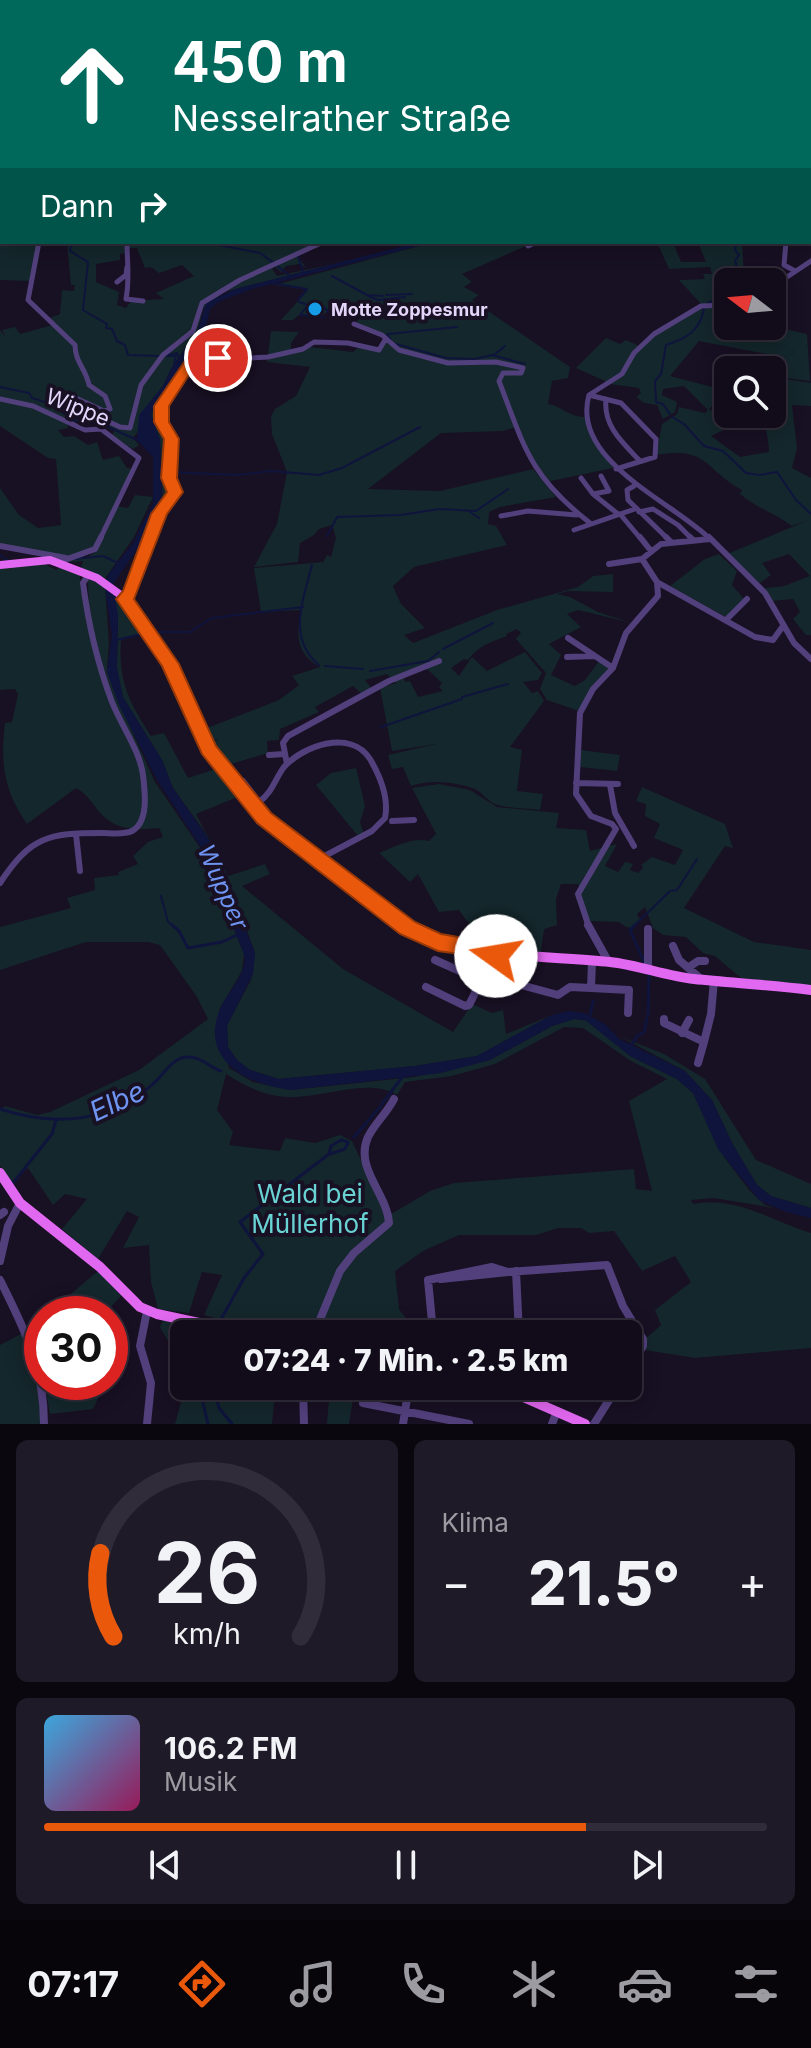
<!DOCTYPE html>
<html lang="de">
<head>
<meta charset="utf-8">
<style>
  :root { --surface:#120c1a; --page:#1f1a27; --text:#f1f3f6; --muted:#9c9ba2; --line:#312c39; --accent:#ea580c }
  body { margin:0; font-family:Inter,sans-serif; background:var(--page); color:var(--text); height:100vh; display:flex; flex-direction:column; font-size:30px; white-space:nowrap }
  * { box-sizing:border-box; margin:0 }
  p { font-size:26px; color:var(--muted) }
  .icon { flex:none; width:44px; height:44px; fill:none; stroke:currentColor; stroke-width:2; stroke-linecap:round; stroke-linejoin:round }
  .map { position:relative; height:1424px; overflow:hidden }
  .details { display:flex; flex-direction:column; gap:16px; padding:16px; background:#0a070e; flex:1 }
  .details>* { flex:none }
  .hud { position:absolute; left:0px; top:0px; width:812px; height:244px; box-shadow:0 4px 20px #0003,0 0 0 2px var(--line); background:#00695c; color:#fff; overflow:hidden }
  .needle { width:52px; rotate:286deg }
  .controls { position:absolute; left:714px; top:268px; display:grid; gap:16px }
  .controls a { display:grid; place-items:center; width:72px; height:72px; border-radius:12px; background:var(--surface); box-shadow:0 4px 20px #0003,0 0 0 2px var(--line); font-size:40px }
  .speed { position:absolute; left:24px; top:1296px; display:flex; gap:16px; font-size:40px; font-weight:700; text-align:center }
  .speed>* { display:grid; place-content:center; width:104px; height:104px; border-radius:50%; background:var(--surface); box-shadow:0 4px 20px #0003,0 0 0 2px var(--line); line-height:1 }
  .speed .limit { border:12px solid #d22; background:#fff; color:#111 }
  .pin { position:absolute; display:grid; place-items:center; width:68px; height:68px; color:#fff; margin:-34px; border:4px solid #fff; border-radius:50%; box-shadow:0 2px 8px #0007 }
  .me { position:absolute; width:88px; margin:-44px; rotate:283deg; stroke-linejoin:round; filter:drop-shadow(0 0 6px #0008) }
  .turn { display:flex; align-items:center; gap:28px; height:168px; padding:0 40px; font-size:36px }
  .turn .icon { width:104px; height:104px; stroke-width:2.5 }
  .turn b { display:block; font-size:56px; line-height:68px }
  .then { display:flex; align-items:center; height:76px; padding:0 40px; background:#0003; gap:16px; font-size:30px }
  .big { font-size:60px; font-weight:800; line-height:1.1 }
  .details .widget { flex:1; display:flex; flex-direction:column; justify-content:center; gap:12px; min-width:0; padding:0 28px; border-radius:12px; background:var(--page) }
  .details .dial { align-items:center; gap:0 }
  .dial svg { height:208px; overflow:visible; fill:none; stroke:var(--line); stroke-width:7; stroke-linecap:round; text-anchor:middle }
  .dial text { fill:var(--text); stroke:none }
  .song { display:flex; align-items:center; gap:24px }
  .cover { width:96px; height:96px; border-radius:12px; background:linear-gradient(135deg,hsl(200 70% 55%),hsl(330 70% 35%)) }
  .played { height:8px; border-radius:4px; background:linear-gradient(90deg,var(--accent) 75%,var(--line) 75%) }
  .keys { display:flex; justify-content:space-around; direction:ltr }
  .heat { display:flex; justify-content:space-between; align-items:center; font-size:44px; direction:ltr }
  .details .tiles { flex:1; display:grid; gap:16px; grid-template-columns:1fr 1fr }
  .widget:last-child { grid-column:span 2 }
  .trip { position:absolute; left:170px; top:1320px; width:472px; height:80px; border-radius:12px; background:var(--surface); box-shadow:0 4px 20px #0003,0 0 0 2px var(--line); font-weight:800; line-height:80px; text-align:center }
  .tab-bar { display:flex; height:128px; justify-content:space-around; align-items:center; background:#07050a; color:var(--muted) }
  .tab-bar .icon { width:56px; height:56px }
  .tab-bar .selected { color:var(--accent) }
  .tab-bar b { font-size:36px; color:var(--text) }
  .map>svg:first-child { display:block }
  .green { fill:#14272c; fill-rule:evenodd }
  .water { fill:#0f143d }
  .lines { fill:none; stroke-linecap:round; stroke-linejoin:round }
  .stream-far1 { stroke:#0f143d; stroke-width:2 }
  .stream { stroke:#0f143d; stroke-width:3 }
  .minor-far3 { stroke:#52407d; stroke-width:4 }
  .minor-far2 { stroke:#52407d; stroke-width:5 }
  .minor-far1 { stroke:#52407d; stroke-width:6 }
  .minor { stroke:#52407d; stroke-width:8 }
  .major-far1 { stroke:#e168f0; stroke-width:8 }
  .major { stroke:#e168f0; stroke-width:10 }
  .route { fill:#ea580c; stroke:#983908; stroke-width:2 }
  .poi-dot { fill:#169ce7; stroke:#181023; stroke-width:3 }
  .labels { text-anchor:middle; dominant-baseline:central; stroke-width:8; stroke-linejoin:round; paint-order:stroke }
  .far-poi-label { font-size:18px; font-weight:bold; fill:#e4d6fb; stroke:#181023; text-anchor:start }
  .street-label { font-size:22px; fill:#e4d6fb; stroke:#181023 }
  .water-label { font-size:24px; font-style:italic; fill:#6e93f1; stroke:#181023 }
  .near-park-label { font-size:26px; fill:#69d3d4; stroke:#181023 }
  .near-water-label { font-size:28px; font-style:italic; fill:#6e93f1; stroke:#181023 }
</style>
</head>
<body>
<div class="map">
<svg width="811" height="1424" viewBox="0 0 811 1424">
  <rect width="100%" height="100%" fill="#181023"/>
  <!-- green -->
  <path class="green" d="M314,0h414l-414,2z
    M2,156l-2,84 39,2 -8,39 -31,-1v-123z
    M67,242h59v11l-6,1v6l-24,4v18l23,10 -2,13 9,3 5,-7 33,-2 -8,-6 38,-17 -12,-11 -23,8 -8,-6 -6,1 -8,-20h-9v-6h193l-24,13 9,13 -7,-4 -13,2 -5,6 -6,-5 -3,2 5,7 61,-13 -114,29 -21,17 -5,21 -26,37 -9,19 -23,29v14l-7,9 6,7 -6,4 -21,-13 2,-5c-14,-8 -31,-14 -46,-7v4l-10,2 6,7 10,-1 14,9 9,-3 6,18 16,-4 8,12 5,1 -35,75 -13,10v5l10,-6 22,-47 12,2 7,-13 18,2 -19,40 -30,43 -23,-12 2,-7 -18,1 -65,-18v-56l19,27 19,13 23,-3 -5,-66 -8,-1 -48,-32v-96l6,8 -4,-8 13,-3 5,7 36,-10 -6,-6 10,-4 2,-24 12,1 1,-6h-4z
    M434,242h101l-73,32 10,8 -8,5 15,8 -7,5 98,67 -2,11 -16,3 -4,23c14,2 22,14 38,13l11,28 16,23 -67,14 -30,-55 -13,4 -62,2 -73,56 72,2 93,-22 23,28 -56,10 -11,5 -1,12 8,2 11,19 -93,22 -21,19 8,18 24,24 -21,7 9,8 84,-33 81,-23 15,-11 20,-2v18l-45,-1 -11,3 13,3 28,15 34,11 -54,-13 -11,4 14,13 -32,17 12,11 -10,20 24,11 10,-6 14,-19 11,8 -31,42 -32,-11 -7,-11 6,-16 -30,-34 5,-6 -4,-4 -11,5 1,2c-16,6 -29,10 -39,24l-4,-1 -13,9 8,8 13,-19 15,14 38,-19 17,21 -4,7 -15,2 9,11 6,-2 6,10 -34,46 12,3 -5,41 26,3 -3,16c-14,-2 -31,-1 -45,-6 -8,-3 -12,-11 -20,-15 -19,-7 -45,-10 -64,-3l-8,-19 -11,2 -4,-14 48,-11 -44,7 -12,-63 16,-5 -9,-9 -22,6 6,8 -9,6 -9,-8 -38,21 4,5 -39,17 -1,11 -12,1 1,12 -44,13 -15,-22 9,-5 -11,1 -5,-10 77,-30 20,-15 -7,-9 28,-9c-24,-13 -24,-32 -19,-57l-40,2 -7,-44 69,-6 4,-7 4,2 5,-19 -4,-13 -13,4 -5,6 -14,8 -2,19 -44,5 23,-43 10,-52 -15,-38 -1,-18 4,-7 21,-13 14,-29 -43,-5 4,-31 28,1 -8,11v9l19,-5 43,5 7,-6 22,4 5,-12 -32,-15 15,-15 -6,5 -32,-5 -13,10 -19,-4 -7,6h-12l27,-30 -33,-5zM427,669l15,14 -3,4 4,4 -25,6 -8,-16 -5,1 -1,-6z
    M657,242h16l8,20h25l-8,-20h44l2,33 -3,7h-13v22l-26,1 -23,-25 26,-1 -2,-5h9l-2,-7 -41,2z
    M728,306v14l-6,9 34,10 19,-12 32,7 3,47 -38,-5v-6h-13l8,-16 -68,-13 -29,35 50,13 1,3 -12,18 45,5 -43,21 29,21 29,-5c0,-14 -5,-24 -4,-38h7v-37l39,6v23l-19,-1 5,43 -5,20 19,10v157h-5l-13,-16 7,-7 -7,-13 -20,2 -8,-13 19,-2 26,-10 -21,-22 -27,9 9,12 -11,8 -33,-29 82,-34 -17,6c-17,-13 -36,-18 -52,-32l2,-4c-39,-21 -33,-44 -86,-35l6,-31 15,-10 2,-7 26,6 3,-3 -24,-24 -21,3 -1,6 15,7 -2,10 -12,7 -6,-14 -13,-2 -8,-6 5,-4 -2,-5 -29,-4 14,-9 9,-18 22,-22 48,-28z
    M606,338l14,6 6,-4 13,6 -18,27 -14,9 -31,-14z
    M176,381v4l-17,22 -1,10 11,20 -2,34 5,20 -1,6 -8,9 -3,-66 -9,-26z
    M719,554l18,17 -5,14 12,14 -18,18 -56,-31 35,-27z
    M39,561l17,9 7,-5 16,8 7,40h3l-1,-33h7l10,6 4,58 -2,24 10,30 38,84 48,70 41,102 -2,17 -22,37 -3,16 12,44 24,14 38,8 123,-13 76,-17 62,-34 22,-7 14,2 42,35 47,23 16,14 31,64 26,34 15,14 9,3 -60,-10 -23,2 2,4c43,-9 78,17 118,29v115l-116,10 -50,-8 -1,-10 17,-15 -6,-15 36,-28 -16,-26 -33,15 -28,-40 -25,2 -8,-5h-23l-22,7h-77l-36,16 -28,20 4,38 6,8 -1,17h-92l-6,-7 -3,7h-30l-69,-19 18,-40 -20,-3 -13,41 -31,-4 -7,-27 -2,-37 -26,3 16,-31 -12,-6 -29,48 -36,-30 25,-30 -22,-5 -12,11 -25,-37 -17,14 -11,-16v-56l5,-4 32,9 13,-3 89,-42 69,-51 -11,-22 -37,-52 -12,-3h-62l-86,28v-43l71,-19 -4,-10 28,-8 -1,-12 25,-3 -1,-3 20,-8 -5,-8 15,-14 15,-5 -4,-9c-20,2 -40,3 -56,-12 -10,-10 -14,-21 -27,-28l-49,36c-23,-33 -27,-60 -22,-101l7,-1 6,-28 -3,-5 -15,1v-123zM564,1027l19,1 48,33 36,18 -38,22 23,90 -16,-2 -2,-20 -180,14 -24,8 -37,22h-7l-34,-72 -12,-6 -25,8 -30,-5 -5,13 -51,-6 4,-13 -16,-22 9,-36c21,13 38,22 62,23 35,2 78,-20 109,-2l8,-13 47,-6 43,-12z
    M114,596l13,11 18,26 -24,7c-3,42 8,61 30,96l13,-3 24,45 31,-10 21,28 -44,18 32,62 37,-12 5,10 -28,12 101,83 110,63 19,-28 20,9 11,-3 3,24 46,-19 -75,41 -62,10 -136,13 -29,-9 -13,-10 -9,-13 -1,-22 24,-45 4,-27 -15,-42 -36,-80 -31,-43 -11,-28 -39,-63 -6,-28 1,-45z
    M580,750l40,5 -3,16 -37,-4z
    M356,768l9,38 -5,16 3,10 -5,4 -42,-51 15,-12z
    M439,784l31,6 27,17 62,6 -3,15 30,2 4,21 27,-7 -12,22 13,6 7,-10 8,2 -3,6 8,3 5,-5 -2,-3 11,-8 23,8 8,-15 -29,-12 6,-14 -15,-8 1,-12 -10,-3 6,-14 83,37 8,24 -8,-2 -41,62 70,34 57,8v36l-70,-8 -26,-22 -12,-3 -17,-16 -23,-2 -10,-7 -8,-21 -8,7 3,5 -7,9 -7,-1 -7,-5 -31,-1 -10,-37h-17l-5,15 1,26 -13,4 -3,23 -53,-5 3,-7 -25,-20 -7,-10 -20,2 -21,-38 -8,8 -31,-29c16,-6 33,-16 50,-12l7,-7 -24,-46z
    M621,1037l43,17 41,25 51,81 55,24v24l-40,-12 -14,-11 -25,-42 -20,-43 -27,-29z
    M98,1271l23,25 -17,18h-57z
    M163,1320l73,14h-52v34l-24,-41z
    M25,1332l9,27 8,65h-42v-79z
    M183,1376l1,10h51l10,10 30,-3 -3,31h-97l8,-29z
    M44,1382h62l-13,27 -43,5z
    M329,1399h24l-4,25h-22z"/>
  <!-- water -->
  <path class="water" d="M420,242h14l-182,47 -34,13 -8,7 -7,31 -52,74 9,26 2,60 -20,42 -29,42 5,31 -1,53 6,29 39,63 11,28 37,53 45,112 -2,21 -26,52 1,21 9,13 13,10 29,9 136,-13 62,-10 75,-41 17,-4 15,2 21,11 14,15 66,32 27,29 20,43 25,42 14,11 40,12v10l-25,-6 -27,-12 -41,-51 -25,-56 -16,-14 -47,-23 -45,-36 -11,-1 -22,7 -62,34 -49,13 -150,17c-45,-5 -95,-32 -69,-85 8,-15 26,-33 22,-51l-42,-105 -45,-69 -38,-75 -12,-33 5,-37 -7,-47 3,-13 25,-32 20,-40v-46l-16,-17 2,-25 24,-29 9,-19 26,-37 8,-27 29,-14z"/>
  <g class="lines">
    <!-- stream-far1 -->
    <path class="stream-far1" d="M28,2l3,-2
      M0,134l2,-3
      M2,176v5
      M72,242l-2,9 18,11 -5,48 24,14 -1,4 6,1 5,12 8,4 3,10 31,1
      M203,242l57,11 14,10
      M736,242l-1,8 4,5 -4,6 3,9 -2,12
      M298,256l5,16
      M276,265l13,10
      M332,276l35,19 16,1
      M272,283l35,6 -9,11
      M386,295l26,-1
      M368,296l10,4 27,-3
      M299,302l9,3 -8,10 23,2
      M708,303l20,-9
      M308,305l17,3 6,7 22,2
      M387,334l4,6
      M388,334l69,-7
      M396,344l50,14 29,1 17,-4 33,9
      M168,355l9,-2 3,6
      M494,355l11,-9
      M166,356h10l-2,7
      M0,387l29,6 3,5 16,5 26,17 30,5 35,16
      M670,414l-7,-10 -7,-2 -1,-21 6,-7 5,-29c20,-6 35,-15 38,-37
      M672,417l12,7 20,22 19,5 23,22 13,2 18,-3 19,28 15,14
      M170,472l68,3 33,-4 48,4 23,-7 78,-41
      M470,512l9,6
      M327,536l10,-19 63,-2 40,-6 36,2 32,-22
      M0,555l9,6
      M74,559l29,-3 15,7
      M312,565c-9,35 -25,74 7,100
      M152,632h38l22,-14 91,-11
      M116,640l26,-6
      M443,649l50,-26
      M325,666l38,3
      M370,671l58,-10 11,-9
      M462,697l46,-13
      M381,727l81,-28
      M161,896l7,26 7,5
      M633,927l37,-36 7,-1 20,-31"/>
    <!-- stream -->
    <path class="stream" d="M172,925l7,6 9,17 34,-6 15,-7
      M635,925l-5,5 15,34
      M590,1015l3,-14
      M648,1015l1,-41
      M631,1046l6,-10 7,-4 3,-14
      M382,1104l21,-28
      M0,1109c54,18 109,14 153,-25 11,-9 18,-26 34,-27 13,-1 22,10 34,14
      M354,1137l27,-31
      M330,1154l15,-5 3,-6
      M13,1183l39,-49 4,-14
      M220,1321l24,-43 19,-24 -23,-32 89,-68 2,-8 10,-6 7,2
      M199,1386l9,38
      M213,1386l6,22 13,16"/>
    <!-- minor-far3 -->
    <path class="minor-far3" d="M0,18l2,3"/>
    <!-- minor-far2 -->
    <path class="minor-far2" d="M39,242l-11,58 47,45c0,17 11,24 14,40l16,11 5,13 -6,2 -37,-17 -8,1
      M127,242c0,21 3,36 -1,57l17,2
      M786,242l-2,23 11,6
      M528,246l8,-4
      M117,282l9,-7 1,-8
      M772,287l39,-26
      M354,324l28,11 17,15 49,13 48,-1 27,6 -2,5h-18l-4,8c26,68 31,95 91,142
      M589,395c-19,66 86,108 121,144
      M589,395l33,-21 12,-21 20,-19 47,-28 27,-1
      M589,395l32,8 35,36 -1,18 -39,12
      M0,399l33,7 52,24 16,-1 38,29 -39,81
      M606,399c-3,27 17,44 34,62
      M69,403l51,24 10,1 11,-43 22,-30 30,-24 9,-28 38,-23 83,-38
      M581,478l12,16 25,20
      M634,486l-7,4 1,10 40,39
      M593,494l16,-3 -8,-15
      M639,512l14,-3 25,16 14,14
      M620,514l21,25
      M501,516l27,-5 49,4
      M574,530l61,-21
      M150,539l9,-25 15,-19 -5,-24 2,-32 -10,-17 -1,-10 32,-51 76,-4 35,-8 11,-7 34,1 31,7 6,-10
      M707,539h3"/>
    <!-- minor-far1 -->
    <path class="minor-far1" d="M640,537l11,14
      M666,537l5,5
      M690,537l3,3
      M709,537l56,56 29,50 17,16
      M0,546l66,12
      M642,559l19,-15 49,-5
      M59,562l36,-13 6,-12
      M609,564l33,-5
      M657,582l98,55 18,3 10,-14
      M125,599l25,-62
      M726,620l21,-21
      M568,638l45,30
      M567,657l27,-1
      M269,755l15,-1
      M287,764l-4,-21 5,-7 101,-55 50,-20
      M243,781l16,21
      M576,783l42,1
      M610,785l5,28 19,33
      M259,802c13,-9 16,-23 25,-35 20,-22 67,-38 86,-8 10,17 19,39 15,59l-13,13 -55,29
      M392,821l22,-1
      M76,834l4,37
      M0,883c30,-46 48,-50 102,-50 9,0 22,2 30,-2 17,-9 13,-39 11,-56 -3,-24 -22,-50 -31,-73 -14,-37 -24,-80 -29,-119l6,-9
      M589,927l-11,-33 38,-65 -4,-5 -21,-8 -15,-22 4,-81 13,-24 20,-21 13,-35 32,-37 -1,-14 -15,-23"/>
    <!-- minor -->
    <path class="minor" d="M588,925l20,36
      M648,929v41
      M673,946l6,14 22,19
      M435,960l45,20
      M592,961l-1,27 38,2 -1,23
      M689,967l9,-6h7
      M487,970l34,15 37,10 12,-8 21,1
      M426,987l39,19 4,-1 27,-54
      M664,1019v4l40,19 7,-28 3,-34
      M682,1033l7,-13
      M698,1063l6,-21
      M0,1215l4,-3
      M0,1261l8,-35 12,-23
      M516,1271l3,63
      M441,1279l67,-7
      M0,1280c25,50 44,87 44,144
      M147,1311l-7,35 11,37 -4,41
      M314,1334l26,-63 14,-18 35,-30c-2,-30 -35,-55 -21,-86 7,-14 19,-24 26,-38
      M461,1334l-28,-2 -5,-52 64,-13 16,5 99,-7 16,41 20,33v7l-15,25
      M486,1334l33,-1
      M303,1386l1,38
      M363,1403l106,21
      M403,1424l6,-38
      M552,1424l5,-13
      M594,1424l24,-38"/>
    <!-- major-far1 -->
    <path class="major-far1" d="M0,565l50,-5 47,18 25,18 48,68 38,85 44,57 28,28 128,93"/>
    <!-- major -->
    <path class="major" d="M405,925c48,35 146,30 205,37 28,3 56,14 84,17 39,4 78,6 117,11
      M0,1173l20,30 80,64 40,40 17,7 93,20
      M428,1386l93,10 64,28"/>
  </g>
  <!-- route -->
  <path class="route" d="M218,354l5,1v6l-27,3 -27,42v16l10,17 -2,39 6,14 -16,22 -33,85 45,65 37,82 55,67 144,109 26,12 63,11 3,6 -4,11 -7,3 -9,-7 -49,-7 -38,-17 -143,-111 -55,-69 -40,-88 -46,-67 7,-8 28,-77 16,-22 -6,-14 3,-39 -10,-17v-16l33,-48z"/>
  <!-- markers -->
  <circle class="poi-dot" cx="315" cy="309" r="8"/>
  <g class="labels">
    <!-- far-poi labels -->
    <g class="far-poi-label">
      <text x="331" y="309">Motte Zoppesmur</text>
    </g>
    <!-- street labels -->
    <g class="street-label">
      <text transform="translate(78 407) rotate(22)">Wippe</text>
    </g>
    <!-- water labels -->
    <g class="water-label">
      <text transform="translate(223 887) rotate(66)">Wupper</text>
    </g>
    <!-- near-park labels -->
    <g class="near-park-label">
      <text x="310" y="1193">Wald bei<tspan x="310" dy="30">Müllerhof</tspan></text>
    </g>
    <!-- near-water labels -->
    <g class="near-water-label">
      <text transform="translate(117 1101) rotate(-25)">Elbe</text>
    </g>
  </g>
</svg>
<div class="controls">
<a><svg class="needle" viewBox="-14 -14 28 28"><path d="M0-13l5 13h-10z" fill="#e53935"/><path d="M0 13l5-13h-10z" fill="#9c9ba2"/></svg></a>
<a><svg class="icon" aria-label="search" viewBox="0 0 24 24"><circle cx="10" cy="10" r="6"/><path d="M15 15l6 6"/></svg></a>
</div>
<div class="speed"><div class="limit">30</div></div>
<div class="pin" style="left:218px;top:358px;background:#d93025"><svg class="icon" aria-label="arrive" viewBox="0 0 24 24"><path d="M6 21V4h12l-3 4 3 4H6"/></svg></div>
<svg class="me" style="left:496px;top:956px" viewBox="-20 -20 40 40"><circle r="19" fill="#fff"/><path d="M0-13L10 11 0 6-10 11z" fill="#ea580c"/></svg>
<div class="trip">07:24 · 7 Min. · 2.5 km</div>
<div class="hud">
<div class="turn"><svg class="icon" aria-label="ahead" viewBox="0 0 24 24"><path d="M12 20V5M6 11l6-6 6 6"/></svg><div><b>450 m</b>Nesselrather Straße</div></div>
<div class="then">Dann<svg class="icon" aria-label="right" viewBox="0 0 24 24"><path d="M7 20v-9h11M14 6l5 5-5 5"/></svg></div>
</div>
</div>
<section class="details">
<div class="tiles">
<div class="widget dial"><svg viewBox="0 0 100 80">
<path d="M14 69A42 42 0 1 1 86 69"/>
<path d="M14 69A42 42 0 0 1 9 37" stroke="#ea580c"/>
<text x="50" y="56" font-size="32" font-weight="700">26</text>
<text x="50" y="72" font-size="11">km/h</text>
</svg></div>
<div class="widget"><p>Klima</p>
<div class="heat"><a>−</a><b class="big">21.5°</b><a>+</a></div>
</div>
<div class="widget">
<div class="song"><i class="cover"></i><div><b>106.2 FM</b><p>Musik</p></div></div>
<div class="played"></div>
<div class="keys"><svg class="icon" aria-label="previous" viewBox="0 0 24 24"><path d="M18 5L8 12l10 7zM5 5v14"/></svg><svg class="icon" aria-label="pause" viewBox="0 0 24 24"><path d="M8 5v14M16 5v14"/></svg><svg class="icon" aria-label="next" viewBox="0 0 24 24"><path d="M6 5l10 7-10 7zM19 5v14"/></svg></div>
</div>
</div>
</section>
<nav class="tab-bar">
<b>07:17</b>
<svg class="icon selected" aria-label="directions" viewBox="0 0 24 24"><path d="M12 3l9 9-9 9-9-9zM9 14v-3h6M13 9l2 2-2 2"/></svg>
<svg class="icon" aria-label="music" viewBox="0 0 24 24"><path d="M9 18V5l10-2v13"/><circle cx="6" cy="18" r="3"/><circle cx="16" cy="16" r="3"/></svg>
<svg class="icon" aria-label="phone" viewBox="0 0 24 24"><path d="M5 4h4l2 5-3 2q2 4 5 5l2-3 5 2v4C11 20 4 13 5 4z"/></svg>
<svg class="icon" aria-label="climate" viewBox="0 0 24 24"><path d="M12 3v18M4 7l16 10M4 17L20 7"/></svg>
<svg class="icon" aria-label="car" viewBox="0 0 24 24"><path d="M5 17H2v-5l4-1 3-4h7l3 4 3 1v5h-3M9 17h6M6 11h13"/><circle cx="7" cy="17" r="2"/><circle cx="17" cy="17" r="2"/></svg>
<svg class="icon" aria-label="filters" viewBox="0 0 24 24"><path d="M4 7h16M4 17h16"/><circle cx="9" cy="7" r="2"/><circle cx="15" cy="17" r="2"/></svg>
</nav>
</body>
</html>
